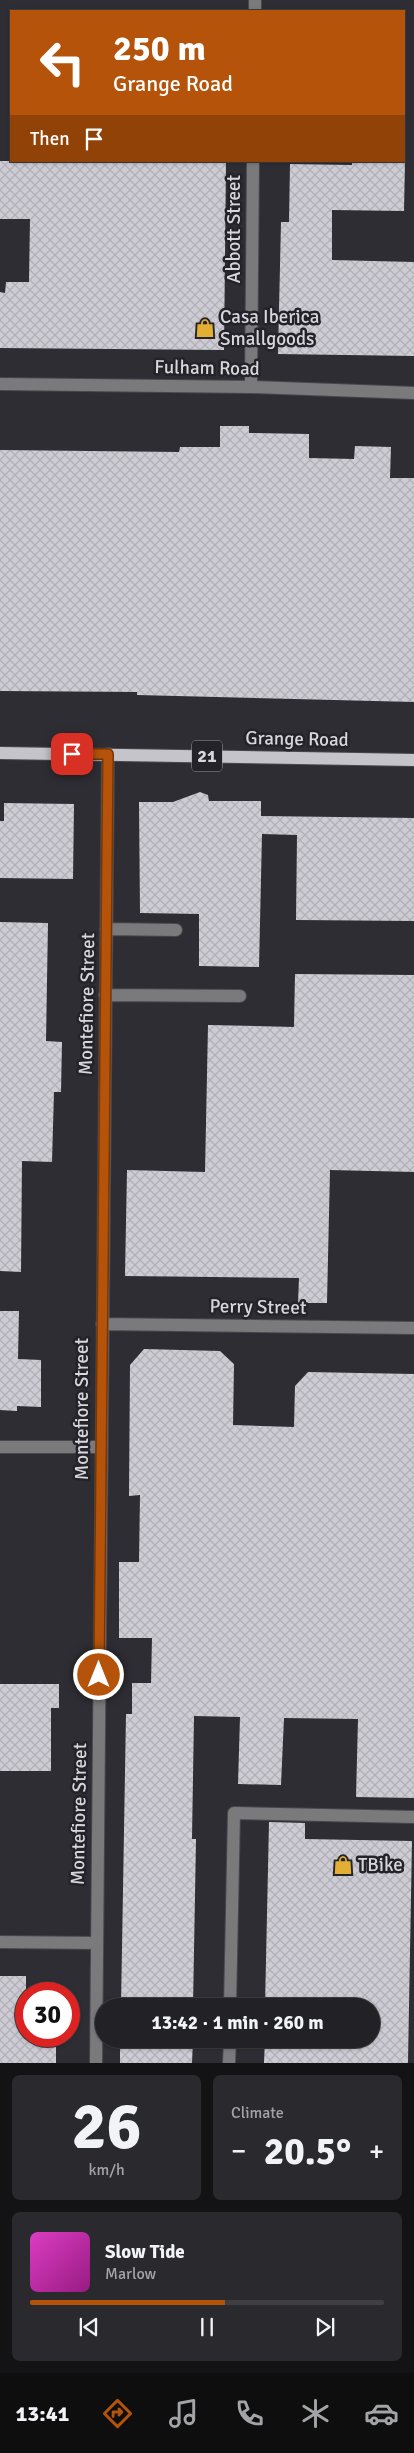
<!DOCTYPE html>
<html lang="en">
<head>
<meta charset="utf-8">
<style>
  :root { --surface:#222226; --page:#2a2a2e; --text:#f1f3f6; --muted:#a2a4a7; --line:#3f3f43; --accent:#b45309 }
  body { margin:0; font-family:Signika,sans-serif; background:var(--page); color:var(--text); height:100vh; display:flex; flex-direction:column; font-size:19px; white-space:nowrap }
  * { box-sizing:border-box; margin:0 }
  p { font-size:16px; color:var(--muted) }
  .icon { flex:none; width:28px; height:28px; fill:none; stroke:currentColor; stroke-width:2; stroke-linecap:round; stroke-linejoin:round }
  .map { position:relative; height:2063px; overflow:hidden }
  .details { display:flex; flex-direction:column; gap:12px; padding:12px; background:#131315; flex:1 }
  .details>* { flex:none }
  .hud { position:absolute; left:10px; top:10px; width:395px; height:152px; border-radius:0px; box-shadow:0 1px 4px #0004,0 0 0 1px var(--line); background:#b45309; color:#fff; overflow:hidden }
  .speed { position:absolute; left:15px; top:1982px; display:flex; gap:10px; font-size:25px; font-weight:700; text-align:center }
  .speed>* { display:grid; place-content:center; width:65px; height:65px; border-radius:50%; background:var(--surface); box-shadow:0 1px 4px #0004,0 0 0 1px var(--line); line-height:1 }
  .speed .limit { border:8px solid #d22; background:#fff; color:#111 }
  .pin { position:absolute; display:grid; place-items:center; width:42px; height:42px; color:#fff; margin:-21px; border-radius:10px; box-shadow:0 2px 8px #0006 }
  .me { position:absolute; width:55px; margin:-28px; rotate:0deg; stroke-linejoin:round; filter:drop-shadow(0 0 4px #0008) }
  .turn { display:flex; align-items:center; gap:18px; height:105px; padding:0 20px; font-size:22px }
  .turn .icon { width:65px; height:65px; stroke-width:2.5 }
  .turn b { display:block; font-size:35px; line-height:42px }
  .then { display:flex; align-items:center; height:48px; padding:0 20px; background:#0003; gap:10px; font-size:19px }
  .big { font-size:38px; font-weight:700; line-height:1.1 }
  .details .card { flex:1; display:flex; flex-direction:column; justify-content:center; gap:8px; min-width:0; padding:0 18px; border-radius:8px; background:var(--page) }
  .details .dial { align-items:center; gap:0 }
  .dial b { font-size:65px; line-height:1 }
  .song { display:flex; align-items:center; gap:15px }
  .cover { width:60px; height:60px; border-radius:8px; background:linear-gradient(135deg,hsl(310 70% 55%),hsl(310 70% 35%)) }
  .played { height:5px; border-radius:2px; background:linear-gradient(90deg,var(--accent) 55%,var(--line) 55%) }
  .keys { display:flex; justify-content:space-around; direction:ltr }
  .heat { display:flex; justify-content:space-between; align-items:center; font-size:28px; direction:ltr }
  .details .tiles { flex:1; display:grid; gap:12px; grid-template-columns:1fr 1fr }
  .card:last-child { grid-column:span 2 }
  .trip { position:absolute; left:95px; top:1998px; width:285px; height:50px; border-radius:25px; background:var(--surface); box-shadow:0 1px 4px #0004,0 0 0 1px var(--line); font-weight:700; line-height:50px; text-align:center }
  .tabs { display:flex; height:80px; justify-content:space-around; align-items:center; background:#0e0e0f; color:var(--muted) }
  .tabs .icon { width:35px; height:35px }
  .tabs .current { color:var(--accent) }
  .tabs b { font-size:22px; color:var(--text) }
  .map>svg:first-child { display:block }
  .building { fill:url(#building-cross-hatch) }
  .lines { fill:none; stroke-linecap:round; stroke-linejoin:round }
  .minor-casing { stroke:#49484e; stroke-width:14 }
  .major-casing { stroke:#49484e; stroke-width:14 }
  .minor { stroke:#7a797c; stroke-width:12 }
  .major { stroke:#c6c4cb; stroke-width:12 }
  .route-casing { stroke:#753606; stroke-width:12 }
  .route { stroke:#b45309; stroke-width:9 }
  .labels { text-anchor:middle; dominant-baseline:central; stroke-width:5; stroke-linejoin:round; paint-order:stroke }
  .shield { fill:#242329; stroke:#a1a1a6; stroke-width:1 }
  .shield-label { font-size:18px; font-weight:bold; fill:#d7d7db }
  .street-label { font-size:19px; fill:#d7d7db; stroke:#242329 }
  .poi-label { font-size:19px; fill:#d7d7db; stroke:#242329; text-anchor:start }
</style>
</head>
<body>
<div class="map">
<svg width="414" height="2063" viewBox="0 0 414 2063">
  <defs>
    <pattern id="building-cross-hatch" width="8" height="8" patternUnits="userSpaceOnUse" patternTransform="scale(1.25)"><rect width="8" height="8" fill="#cdccd4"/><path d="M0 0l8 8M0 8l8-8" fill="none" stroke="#b1b0b7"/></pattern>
  </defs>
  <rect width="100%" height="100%" fill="#2e2d33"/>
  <!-- building -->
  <path class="building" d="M0,161h226l-2,189 -224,-2v-56l5,1 1,-11h23l1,-63h-30z
    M352,161h53l-1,50 -72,-1v50l82,2v94l-136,-2 3,-132h8l1,-58 62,1z
    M220,426h29v7l60,1v24l45,1 1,-13 36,1 -1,31h24v224l-277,-7v-3l-137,-1v-241l179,2 1,-5h40z
    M200,792l8,3 1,6h52v15l153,2v103l-118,-1 1,-85 -35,-1 -3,133 -60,-1v-52l-59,-1 -1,-111h34z
    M4,803l70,1 -1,75 -73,-1v-57h4z
    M0,922l48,1 -2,118 16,1 -1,50h-7l-2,70 -30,-1 -1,111 -21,-1z
    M295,974l119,1v197l-84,-2 -3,133h-29l1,-25 -174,-2 2,-106 78,2 3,-147 86,2z
    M0,1311h19l-1,48 23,1v47l-24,-1v5l-17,-1z
    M144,1349l76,2 14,13 -1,61 61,2 1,-41 13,-14 106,2v424l-58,-1 2,-78 -74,-1 -3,67 -43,-1 2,-67 -46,-1 -2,123h4l-3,167h-72l5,-292h6v-31h19l1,-45h-33v-76h20l1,-67 -11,1 1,-131z
    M0,1684h59v24h-8v63h-51z
    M269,1822l36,1v16l107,2 -4,222h-144l1,-24h106v-33h-106z
    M0,1976h26v60h30v27h-56z
    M120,2039h73l-1,24h-72z"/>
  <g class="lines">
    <!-- minor casing -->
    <g class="minor-casing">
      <path id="minor" d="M255,11v-11
        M0,384l251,3 163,6
        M251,387l2,-226
        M106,929l70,1
        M105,995l135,1
        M102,1324l312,4
        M0,1447h101
        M0,1942l97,1
        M230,2006l4,-193 180,4
        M96,2063l12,-1309
        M229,2063l1,-24"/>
    </g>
    <!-- major casing -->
    <g class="major-casing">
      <path id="major" d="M0,753l414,7"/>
    </g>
    <!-- minor -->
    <use href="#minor" class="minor"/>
    <!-- major -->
    <use href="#major" class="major"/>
  </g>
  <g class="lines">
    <!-- route casing -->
    <g class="route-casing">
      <path id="route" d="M72,754h36l-9,921"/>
    </g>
    <!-- route -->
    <use href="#route" class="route"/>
  </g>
  <!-- icons -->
  <defs>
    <g id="shop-bare" transform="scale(1.5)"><path d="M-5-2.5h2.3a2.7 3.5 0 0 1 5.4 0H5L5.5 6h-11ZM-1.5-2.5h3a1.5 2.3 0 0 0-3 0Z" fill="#e2af34" stroke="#242329" stroke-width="2.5" paint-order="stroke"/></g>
  </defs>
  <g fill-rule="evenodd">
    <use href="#shop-bare" x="205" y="328"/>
    <use href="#shop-bare" x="343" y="1865"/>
  </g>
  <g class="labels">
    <!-- shield labels -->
    <rect class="shield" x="192" y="740.5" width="30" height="31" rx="4"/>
    <g class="shield-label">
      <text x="207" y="756">21</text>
    </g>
    <!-- street labels -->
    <g class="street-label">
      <text transform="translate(234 229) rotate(-90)">Abbott Street</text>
      <text transform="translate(207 368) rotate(1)">Fulham Road</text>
      <text transform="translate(297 739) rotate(1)">Grange Road</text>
      <text transform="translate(87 1004) rotate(-89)">Montefiore Street</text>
      <text transform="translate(258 1307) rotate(1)">Perry Street</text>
      <text transform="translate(82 1409) rotate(-90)">Montefiore Street</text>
      <text transform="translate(79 1814) rotate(-89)">Montefiore Street</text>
    </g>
    <!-- poi labels -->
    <g class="poi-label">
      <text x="220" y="317">Casa Iberica<tspan x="220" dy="22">Smallgoods</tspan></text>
      <text x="358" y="1865">TBike</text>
    </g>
  </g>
</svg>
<div class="speed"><div class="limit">30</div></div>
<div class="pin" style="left:72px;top:754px;background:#d93025"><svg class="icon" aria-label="arrive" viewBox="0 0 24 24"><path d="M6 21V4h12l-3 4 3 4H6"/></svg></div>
<svg class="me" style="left:99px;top:1675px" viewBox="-20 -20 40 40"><circle r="17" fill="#b45309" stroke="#fff" stroke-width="3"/><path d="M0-11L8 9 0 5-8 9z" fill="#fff"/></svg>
<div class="trip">13:42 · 1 min · 260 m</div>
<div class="hud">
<div class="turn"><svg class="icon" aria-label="left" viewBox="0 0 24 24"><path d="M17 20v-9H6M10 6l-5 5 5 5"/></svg><div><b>250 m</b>Grange Road</div></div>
<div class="then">Then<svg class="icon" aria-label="arrive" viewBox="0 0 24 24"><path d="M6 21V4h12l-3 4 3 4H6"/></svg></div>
</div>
</div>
<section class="details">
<div class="tiles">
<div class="card dial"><b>26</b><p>km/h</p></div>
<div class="card"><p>Climate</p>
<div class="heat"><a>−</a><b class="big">20.5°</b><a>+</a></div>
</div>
<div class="card">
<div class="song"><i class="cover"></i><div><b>Slow Tide</b><p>Marlow</p></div></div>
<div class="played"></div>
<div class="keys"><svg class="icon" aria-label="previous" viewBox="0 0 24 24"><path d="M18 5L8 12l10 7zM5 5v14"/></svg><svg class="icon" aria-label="pause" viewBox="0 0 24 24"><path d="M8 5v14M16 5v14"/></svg><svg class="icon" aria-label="next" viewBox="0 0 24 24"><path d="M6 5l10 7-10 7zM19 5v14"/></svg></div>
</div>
</div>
</section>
<nav class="tabs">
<b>13:41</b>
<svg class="icon current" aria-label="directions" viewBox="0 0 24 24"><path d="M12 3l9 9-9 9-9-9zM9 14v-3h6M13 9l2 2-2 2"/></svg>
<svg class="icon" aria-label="music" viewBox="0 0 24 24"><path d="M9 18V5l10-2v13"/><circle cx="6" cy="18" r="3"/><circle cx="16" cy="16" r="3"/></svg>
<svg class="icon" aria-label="phone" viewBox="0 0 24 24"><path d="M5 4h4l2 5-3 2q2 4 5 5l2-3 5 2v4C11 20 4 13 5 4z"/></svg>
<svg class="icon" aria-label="climate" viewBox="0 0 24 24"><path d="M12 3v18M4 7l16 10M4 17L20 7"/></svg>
<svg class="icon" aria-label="car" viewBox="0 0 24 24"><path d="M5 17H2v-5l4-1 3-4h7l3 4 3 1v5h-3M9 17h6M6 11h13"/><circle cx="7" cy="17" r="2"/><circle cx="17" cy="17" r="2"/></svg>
</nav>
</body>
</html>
